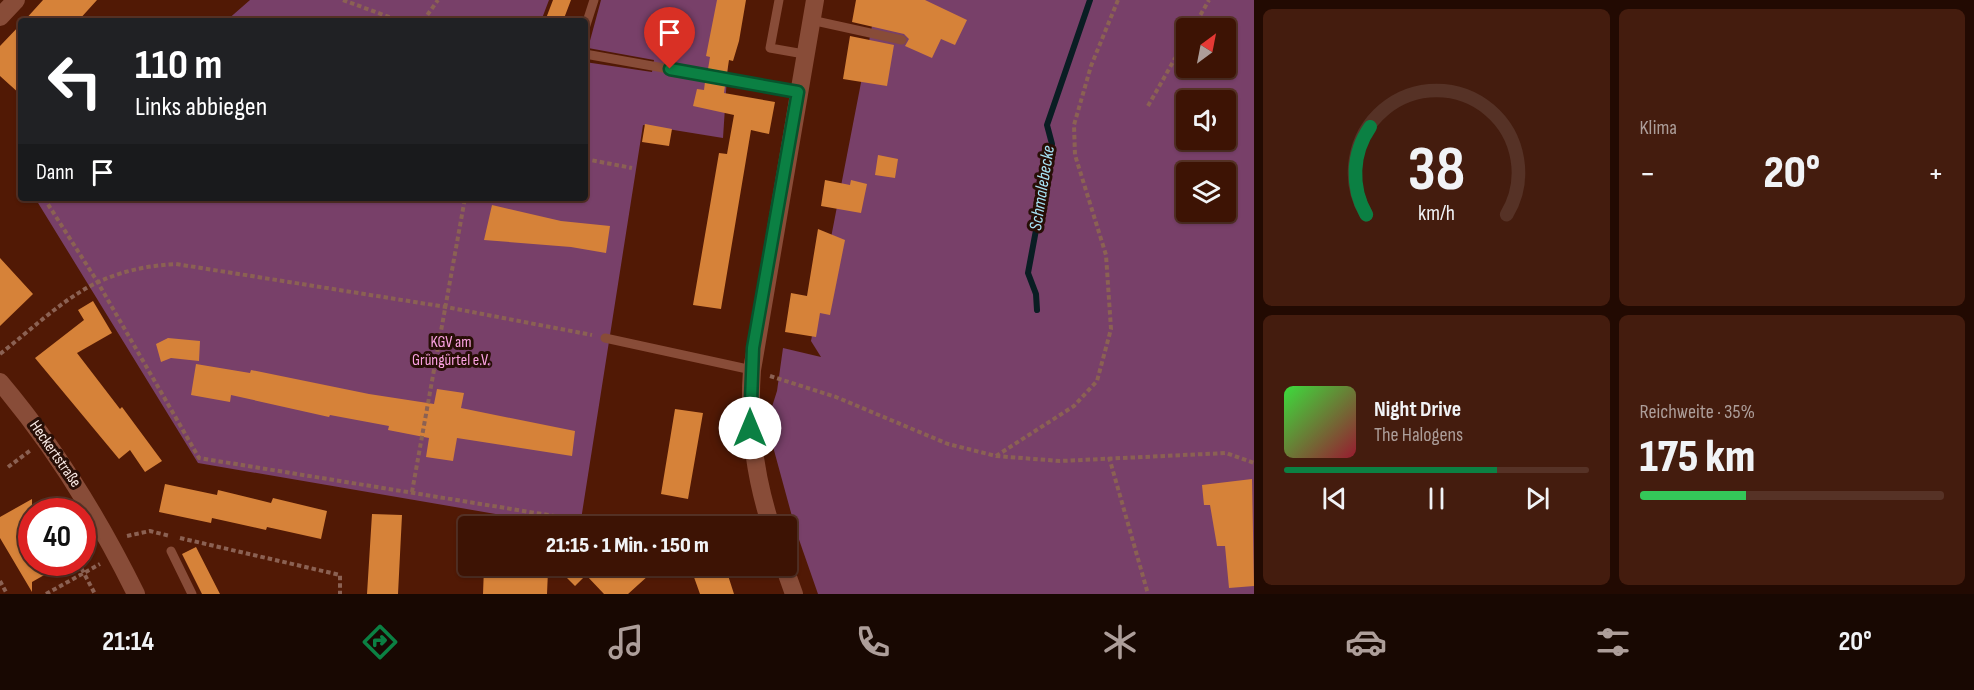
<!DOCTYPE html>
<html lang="de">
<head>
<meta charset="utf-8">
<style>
  :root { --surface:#3d1304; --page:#441c0e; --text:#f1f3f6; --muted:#ad9e9a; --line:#563226; --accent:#0b8043 }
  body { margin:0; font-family:"Sofia Sans Condensed",sans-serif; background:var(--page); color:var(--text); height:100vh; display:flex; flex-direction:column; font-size:22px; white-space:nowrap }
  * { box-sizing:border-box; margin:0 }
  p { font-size:20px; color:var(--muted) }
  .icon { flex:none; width:33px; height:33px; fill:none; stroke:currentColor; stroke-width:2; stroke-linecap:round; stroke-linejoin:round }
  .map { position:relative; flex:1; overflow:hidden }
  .side { display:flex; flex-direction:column; gap:9px; padding:9px; background:#220a02; width:720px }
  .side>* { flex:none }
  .guide { position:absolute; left:18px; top:18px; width:570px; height:183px; border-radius:6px; box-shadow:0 2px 4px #0004,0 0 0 2px var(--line); background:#202124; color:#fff; overflow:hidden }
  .needle { width:39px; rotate:32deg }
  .fabs { position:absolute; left:1176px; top:18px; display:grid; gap:12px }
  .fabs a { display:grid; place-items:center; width:60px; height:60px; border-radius:6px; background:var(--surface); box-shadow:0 2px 4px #0004,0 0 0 2px var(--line); font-size:30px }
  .speed { position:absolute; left:18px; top:498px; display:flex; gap:12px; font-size:30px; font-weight:700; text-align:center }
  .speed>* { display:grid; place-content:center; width:78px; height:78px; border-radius:50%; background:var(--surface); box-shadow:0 2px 4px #0004,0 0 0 2px var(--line); line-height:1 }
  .speed .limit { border:9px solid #d22; background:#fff; color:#111 }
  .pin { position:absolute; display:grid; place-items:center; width:51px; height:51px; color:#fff; margin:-62px -26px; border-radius:50% 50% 50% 0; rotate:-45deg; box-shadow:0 0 6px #0007 }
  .pin .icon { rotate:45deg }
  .me { position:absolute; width:66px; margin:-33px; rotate:0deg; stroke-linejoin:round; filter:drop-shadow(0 0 4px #0008) }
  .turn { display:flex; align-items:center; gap:21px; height:126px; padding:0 18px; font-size:27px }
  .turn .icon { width:78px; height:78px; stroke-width:2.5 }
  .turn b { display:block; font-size:42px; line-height:51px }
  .then { display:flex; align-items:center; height:57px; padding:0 18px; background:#0003; gap:12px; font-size:22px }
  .big { font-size:45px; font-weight:800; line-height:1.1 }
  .side .widget { flex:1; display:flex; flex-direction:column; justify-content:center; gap:9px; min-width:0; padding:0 21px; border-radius:9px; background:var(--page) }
  .side .dial { align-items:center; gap:0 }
  .dial svg { height:156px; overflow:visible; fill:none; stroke:var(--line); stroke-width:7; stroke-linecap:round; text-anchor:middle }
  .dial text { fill:var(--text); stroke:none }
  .song { display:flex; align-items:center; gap:18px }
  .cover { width:72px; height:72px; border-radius:9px; background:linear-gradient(135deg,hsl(120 70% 55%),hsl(350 70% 35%)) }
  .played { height:6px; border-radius:3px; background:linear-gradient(90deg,var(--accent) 70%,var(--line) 70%) }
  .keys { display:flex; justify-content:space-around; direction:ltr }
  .heat { display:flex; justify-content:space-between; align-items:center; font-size:33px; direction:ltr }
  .charge { height:9px; border-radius:4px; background:linear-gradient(90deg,#34c759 35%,var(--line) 0) }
  .side .tiles { flex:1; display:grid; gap:9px; grid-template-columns:repeat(2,1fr) }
  .trip { position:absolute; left:458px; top:516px; width:339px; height:60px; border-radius:6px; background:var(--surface); box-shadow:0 2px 4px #0004,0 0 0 2px var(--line); font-weight:800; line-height:60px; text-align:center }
  .tabs { display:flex; height:96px; justify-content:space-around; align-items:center; background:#180802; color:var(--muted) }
  .tabs .icon { width:42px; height:42px }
  .tabs .on { color:var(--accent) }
  .tabs b { font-size:27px; color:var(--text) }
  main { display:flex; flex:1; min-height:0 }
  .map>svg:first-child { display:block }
  .green { fill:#784069; fill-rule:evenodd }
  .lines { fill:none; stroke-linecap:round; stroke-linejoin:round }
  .stream { stroke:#0a1d23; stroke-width:6 }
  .building { fill:#d68239 }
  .path { stroke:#8b6153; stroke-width:4; stroke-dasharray:4.5 3; stroke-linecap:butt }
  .service { stroke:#884c38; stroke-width:9 }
  .minor { stroke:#884c38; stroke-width:18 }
  .tertiary { stroke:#884c38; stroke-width:18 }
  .route-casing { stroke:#07532c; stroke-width:15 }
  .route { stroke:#0b8043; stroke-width:10 }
  .labels { text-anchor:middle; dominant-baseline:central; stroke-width:6; stroke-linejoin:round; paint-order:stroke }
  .park-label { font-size:16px; fill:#fba2e1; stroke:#270e06 }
  .street-label { font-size:16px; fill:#faebe6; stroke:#270e06 }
  .water-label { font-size:18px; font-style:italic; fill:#a7e3f5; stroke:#270e06 }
</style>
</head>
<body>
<main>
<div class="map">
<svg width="1254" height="594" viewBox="0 0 1254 594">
  <rect width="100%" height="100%" fill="#511905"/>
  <!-- green -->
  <path class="green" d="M250,0h299l-8,21h-315z
    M601,0h131l-9,138 -80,-13 -63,401h-14l-368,-63 -163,-265h550v-136l67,10 2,-12 -66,-12z
    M877,0h377v594h-436l-22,-63 -24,-88 -2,-30 7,-22 6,-43 38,9 -10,-16zM1186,28h40v40h-40zM1186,100h40v40h-40zM1186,172h40v40h-40z"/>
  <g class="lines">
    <!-- stream -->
    <path class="stream" d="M1037,310l-1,-16 -8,-21 24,-129 -5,-19 43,-125"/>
  </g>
  <!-- building -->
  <path class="building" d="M43,0h54l-19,21h-54z
    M553,0h18l-8,21h-18z
    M717,0h29l-7,41 -6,20 -4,-1 -2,13 -19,-4 2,-12 -4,-1z
    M856,0h69l42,20 -12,25 -14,-6 -9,19 -27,-12 4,-7 -5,-5 -52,-12z
    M21,24v71l-21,-19v-30z
    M850,36l44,9 -7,41 -44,-7z
    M705,82l20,4 -1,7 51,9 -6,32 -18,-4 -30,179 -28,-4 26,-152 8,1 7,-39 -41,-9 4,-17 7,1z
    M645,124l27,5 -3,17 -27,-4z
    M878,155l20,4 -3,19 -20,-3z
    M825,180l25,5 1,-5 16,4 -6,29 -40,-7z
    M492,205l69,16 49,5 -4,27 -35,-6 -87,-7z
    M818,229l27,11 -15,75 -10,-2 -4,24 -31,-5 6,-39 16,3z
    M0,258l33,36 -33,32z
    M93,301l19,32 -35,20 43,56 2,-2 40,54 -17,11 -15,-22 -11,9 -84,-101 49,-38 -6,-10z
    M168,338l32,3 -1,20 -28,-3 -10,4 -5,-18z
    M196,364l54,9 1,-3 118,24 65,10 3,-15 27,4 -3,15 114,23 -3,25 -115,-18 -4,23 -27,-4 3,-19 -41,-8 1,-4 -59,-11 -1,2 -98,-22 -1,7 -39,-7z
    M675,409l28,4 -15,86 -27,-5z
    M1252,479l2,107 -25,2 -4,-42h-8l-7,-41h-6l-2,-20z
    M165,484l52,11 1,-5 53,13 2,-5 54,13 -6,28 -54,-12 -1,3 -54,-12 -1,5 -52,-11z
    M32,499v63h35l-35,20v10l-32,-54v-21z
    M372,514l30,1 -4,79h-31z
    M196,547l24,47h-18l-20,-40z
    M555,566h104l-31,28h-24l-18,-19 -11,11z
    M690,566h35l9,28h-34z
    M484,567l64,4 -1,23h-64z"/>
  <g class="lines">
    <!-- path -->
    <path class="path" d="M343,0l57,21
      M423,21l15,-21
      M1193,28l16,-28
      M1148,106l38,-67
      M21,159v2
      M585,159l47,9
      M44,198l53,83 102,177 380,62
      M0,354c63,-50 91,-85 176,-90l270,43 146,28
      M770,376l66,21 112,47 48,12 64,5 166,-8 28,10
      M996,456l78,-50 23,-25 14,-52 -5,-74 -31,-100 -1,-30 17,-59 27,-66
      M1109,457l39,137
      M8,467l23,-17
      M412,492l53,-294
      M127,536l23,-5 20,5
      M180,538l160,37v19
      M78,562l17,32
      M0,581l7,13
      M46,594l54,-30"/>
    <!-- service -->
    <path class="service" d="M779,0l-9,48 34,6
      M811,20l91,20
      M585,28l9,-28
      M585,54l213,38
      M605,338l147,32
      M171,551l21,43"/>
    <!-- minor -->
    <path class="minor" d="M0,17l16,-17
      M0,382c55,65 98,135 136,212"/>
    <!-- tertiary -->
    <path class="tertiary" d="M771,526c-17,-52 -23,-101 -19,-156l63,-370
      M784,566l10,28"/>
  </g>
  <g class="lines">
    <!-- route casing -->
    <g class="route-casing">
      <path id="route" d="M670,69l128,23 -45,256 -3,80"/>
    </g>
    <!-- route -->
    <use href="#route" class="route"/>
  </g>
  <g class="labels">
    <!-- park labels -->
    <g class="park-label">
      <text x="451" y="342">KGV am<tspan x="451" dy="18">Grüngürtel e.V.</tspan></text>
    </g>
    <!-- street labels -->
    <g class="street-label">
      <text transform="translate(55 454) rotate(55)">Heckertstraße</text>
    </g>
    <!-- water labels -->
    <g class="water-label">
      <text transform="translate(1042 188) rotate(-81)">Schmalebecke</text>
    </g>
  </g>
</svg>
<div class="fabs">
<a><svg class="needle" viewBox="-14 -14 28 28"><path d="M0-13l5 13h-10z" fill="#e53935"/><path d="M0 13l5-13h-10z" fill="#ad9e9a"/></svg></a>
<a><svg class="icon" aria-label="sound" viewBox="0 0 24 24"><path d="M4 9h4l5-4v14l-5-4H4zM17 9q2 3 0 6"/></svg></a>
<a><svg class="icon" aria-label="layers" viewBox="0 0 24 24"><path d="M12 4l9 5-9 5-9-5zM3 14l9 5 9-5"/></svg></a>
</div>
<div class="speed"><div class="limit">40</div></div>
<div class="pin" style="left:670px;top:69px;background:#d93025"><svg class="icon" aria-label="arrive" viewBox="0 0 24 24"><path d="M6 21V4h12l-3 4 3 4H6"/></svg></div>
<svg class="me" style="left:750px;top:428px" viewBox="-20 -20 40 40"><circle r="19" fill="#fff"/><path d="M0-13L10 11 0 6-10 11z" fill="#0b8043"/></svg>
<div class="trip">21:15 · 1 Min. · 150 m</div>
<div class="guide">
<div class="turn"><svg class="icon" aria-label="left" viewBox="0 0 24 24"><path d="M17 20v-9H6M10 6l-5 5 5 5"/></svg><div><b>110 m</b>Links abbiegen</div></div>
<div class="then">Dann<svg class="icon" aria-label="arrive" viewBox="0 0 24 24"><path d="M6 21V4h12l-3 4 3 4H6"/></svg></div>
</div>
</div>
<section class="side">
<div class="tiles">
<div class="widget dial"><svg viewBox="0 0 100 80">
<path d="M14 69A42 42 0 1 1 86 69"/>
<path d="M14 69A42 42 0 0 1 16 24" stroke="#0b8043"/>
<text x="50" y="56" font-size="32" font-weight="700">38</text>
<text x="50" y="72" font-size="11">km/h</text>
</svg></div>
<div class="widget"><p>Klima</p>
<div class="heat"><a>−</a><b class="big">20°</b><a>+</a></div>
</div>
<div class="widget">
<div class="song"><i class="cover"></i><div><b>Night Drive</b><p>The Halogens</p></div></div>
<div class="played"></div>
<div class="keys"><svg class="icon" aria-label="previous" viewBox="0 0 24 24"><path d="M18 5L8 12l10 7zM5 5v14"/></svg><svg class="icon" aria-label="pause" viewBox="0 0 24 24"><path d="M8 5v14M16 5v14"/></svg><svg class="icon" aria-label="next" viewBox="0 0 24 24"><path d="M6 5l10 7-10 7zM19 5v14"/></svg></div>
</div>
<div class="widget"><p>Reichweite · 35%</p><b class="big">175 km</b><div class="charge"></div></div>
</div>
</section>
</main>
<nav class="tabs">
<b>21:14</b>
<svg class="icon on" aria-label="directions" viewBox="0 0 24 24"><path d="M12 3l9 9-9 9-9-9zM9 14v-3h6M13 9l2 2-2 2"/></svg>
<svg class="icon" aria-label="music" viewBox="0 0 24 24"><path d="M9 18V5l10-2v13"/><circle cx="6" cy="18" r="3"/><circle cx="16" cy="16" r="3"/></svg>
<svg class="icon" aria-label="phone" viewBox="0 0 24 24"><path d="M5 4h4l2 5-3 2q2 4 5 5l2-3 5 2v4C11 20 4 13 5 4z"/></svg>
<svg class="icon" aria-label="climate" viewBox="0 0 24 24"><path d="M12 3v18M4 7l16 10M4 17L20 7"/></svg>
<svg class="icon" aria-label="car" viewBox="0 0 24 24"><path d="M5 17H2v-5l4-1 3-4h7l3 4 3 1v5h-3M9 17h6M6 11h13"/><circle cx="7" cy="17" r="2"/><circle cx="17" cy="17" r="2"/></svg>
<svg class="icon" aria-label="filters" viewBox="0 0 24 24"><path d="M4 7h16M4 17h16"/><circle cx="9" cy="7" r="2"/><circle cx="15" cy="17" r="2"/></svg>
<b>20°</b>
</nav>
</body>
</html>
